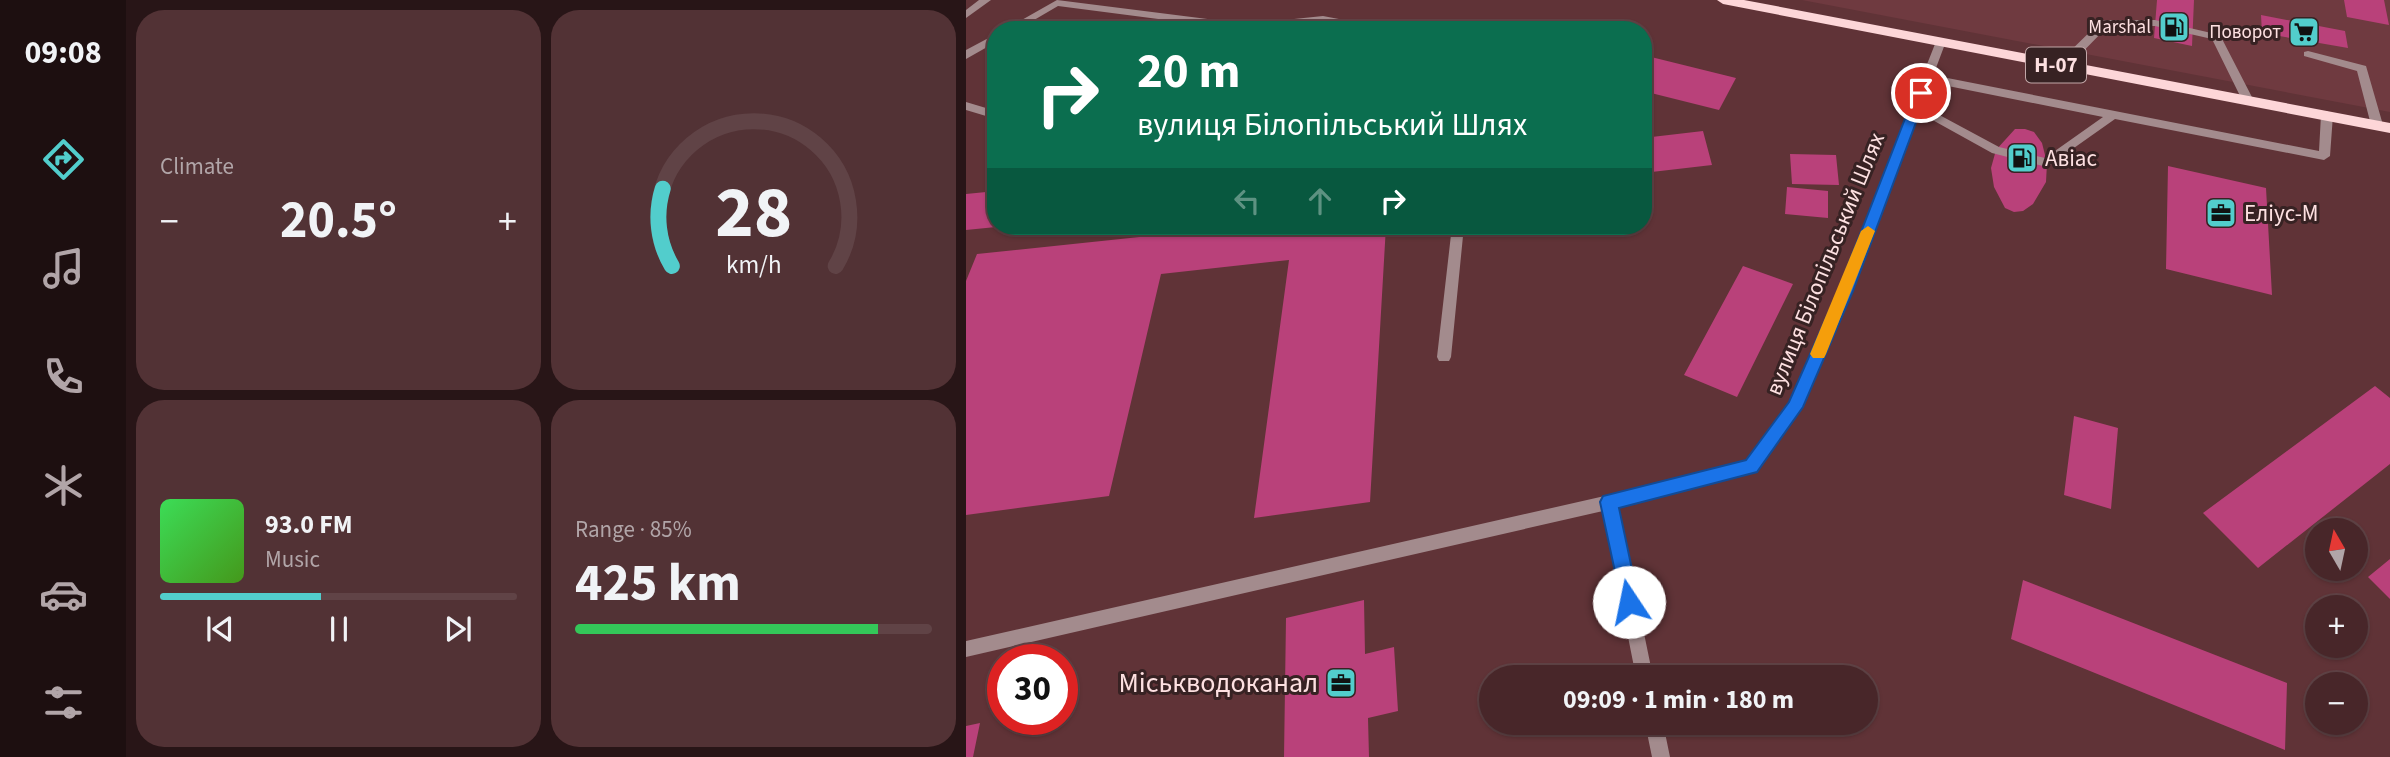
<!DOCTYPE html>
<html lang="en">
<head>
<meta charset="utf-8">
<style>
  :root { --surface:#482629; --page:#523235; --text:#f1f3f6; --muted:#b1a5a8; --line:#604346; --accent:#52cdcc }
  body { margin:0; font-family:"Source Sans 3",sans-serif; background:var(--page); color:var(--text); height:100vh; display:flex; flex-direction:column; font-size:26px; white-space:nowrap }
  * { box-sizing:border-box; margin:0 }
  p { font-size:23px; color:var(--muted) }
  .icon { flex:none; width:38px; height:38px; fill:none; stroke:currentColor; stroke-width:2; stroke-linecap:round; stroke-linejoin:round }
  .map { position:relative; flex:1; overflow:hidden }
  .panel { display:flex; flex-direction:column; gap:10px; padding:10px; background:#281517; width:840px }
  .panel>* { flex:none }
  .hud { position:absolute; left:21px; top:21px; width:665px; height:214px; border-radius:28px; box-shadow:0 2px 5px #0004,0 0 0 2px var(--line); background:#0b6e4f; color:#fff; overflow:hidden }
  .needle { width:46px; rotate:351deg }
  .controls { position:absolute; left:1339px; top:518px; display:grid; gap:14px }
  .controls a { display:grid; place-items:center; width:63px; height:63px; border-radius:50%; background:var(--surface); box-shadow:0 2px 5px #0004,0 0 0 2px var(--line); font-size:35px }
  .speed { position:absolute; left:21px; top:644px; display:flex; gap:14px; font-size:35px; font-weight:700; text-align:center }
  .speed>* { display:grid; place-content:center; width:91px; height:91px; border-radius:50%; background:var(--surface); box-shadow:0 2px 5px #0004,0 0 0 2px var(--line); line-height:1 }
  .speed .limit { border:10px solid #d22; background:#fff; color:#111 }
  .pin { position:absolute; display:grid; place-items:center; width:60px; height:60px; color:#fff; margin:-30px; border:4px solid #fff; border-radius:50%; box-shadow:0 2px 7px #0007 }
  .me { position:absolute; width:77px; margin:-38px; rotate:349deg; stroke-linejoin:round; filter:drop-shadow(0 0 5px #0008) }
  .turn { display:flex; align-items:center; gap:24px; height:147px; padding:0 35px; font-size:32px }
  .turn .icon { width:91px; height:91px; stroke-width:2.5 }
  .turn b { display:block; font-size:49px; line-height:60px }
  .lanes { display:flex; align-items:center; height:66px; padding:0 35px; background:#0003; justify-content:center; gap:35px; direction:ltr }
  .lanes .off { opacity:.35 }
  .big { font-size:52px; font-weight:700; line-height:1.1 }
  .panel .card { flex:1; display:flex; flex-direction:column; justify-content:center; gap:10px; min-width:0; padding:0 24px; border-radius:28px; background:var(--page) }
  .panel .dial { align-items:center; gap:0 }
  .dial svg { height:182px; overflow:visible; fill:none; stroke:var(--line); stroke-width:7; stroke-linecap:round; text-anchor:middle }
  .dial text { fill:var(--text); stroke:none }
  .song { display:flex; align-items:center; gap:21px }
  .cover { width:84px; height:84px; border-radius:10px; background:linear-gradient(135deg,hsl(130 70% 55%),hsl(100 70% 35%)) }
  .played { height:7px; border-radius:4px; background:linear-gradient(90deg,var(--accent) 45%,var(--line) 45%) }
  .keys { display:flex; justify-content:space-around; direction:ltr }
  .heat { display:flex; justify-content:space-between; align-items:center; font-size:38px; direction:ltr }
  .charge { height:10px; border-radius:5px; background:linear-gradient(90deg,#34c759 85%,var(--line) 0) }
  .panel .tiles { flex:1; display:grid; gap:10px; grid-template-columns:repeat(2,1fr) }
  .trip { position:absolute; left:513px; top:665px; width:399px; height:70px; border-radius:35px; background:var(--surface); box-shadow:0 2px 5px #0004,0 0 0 2px var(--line); font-weight:700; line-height:70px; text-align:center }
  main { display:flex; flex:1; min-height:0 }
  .tabs { display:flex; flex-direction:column; width:126px; justify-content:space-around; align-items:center; background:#1d0f10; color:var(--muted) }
  .tabs .icon { width:49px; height:49px }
  .tabs .current { color:var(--accent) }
  .tabs b { font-size:32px; color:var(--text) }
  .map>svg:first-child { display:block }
  .built { fill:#6f3a40 }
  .building { fill:#b9417a }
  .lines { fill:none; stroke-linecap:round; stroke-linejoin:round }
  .service { fill:#a38b8d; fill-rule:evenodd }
  .minor { fill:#a38b8d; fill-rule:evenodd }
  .primary { fill:#fdd6d8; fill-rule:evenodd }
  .route { fill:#1a73e8; stroke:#114b97; stroke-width:2 }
  .slow { fill:#f59e0b }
  .labels { text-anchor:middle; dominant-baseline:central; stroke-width:6; stroke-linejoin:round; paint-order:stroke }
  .far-poi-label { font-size:19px; fill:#fde0e1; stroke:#372223; text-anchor:end }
  .shield { fill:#372223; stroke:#c2a7a8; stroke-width:2 }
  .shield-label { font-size:21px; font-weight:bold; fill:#fde0e1 }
  .poi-label { font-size:23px; fill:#fde0e1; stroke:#372223; text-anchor:start }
  .street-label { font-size:23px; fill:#fde0e1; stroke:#372223 }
  .near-poi-label { font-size:28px; fill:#fde0e1; stroke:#372223; text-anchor:end }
</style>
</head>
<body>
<main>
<nav class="tabs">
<b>09:08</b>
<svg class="icon current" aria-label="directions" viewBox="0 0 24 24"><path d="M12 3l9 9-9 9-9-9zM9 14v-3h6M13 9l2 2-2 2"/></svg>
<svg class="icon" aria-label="music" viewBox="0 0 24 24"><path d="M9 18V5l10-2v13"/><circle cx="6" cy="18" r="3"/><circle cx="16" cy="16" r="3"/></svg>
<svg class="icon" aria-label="phone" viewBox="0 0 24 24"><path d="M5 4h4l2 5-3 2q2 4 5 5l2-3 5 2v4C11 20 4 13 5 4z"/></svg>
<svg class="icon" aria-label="climate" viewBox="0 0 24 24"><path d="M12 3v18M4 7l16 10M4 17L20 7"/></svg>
<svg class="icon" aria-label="car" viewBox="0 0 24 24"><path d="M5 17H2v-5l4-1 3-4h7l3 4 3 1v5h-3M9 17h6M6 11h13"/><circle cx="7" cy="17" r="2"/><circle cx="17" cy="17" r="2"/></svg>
<svg class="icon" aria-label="filters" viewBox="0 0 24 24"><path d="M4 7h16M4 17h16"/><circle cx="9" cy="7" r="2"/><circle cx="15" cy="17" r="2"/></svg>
</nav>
<section class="panel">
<div class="tiles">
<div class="card"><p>Climate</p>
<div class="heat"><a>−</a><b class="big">20.5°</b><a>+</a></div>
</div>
<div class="card dial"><svg viewBox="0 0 100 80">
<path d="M14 69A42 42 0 1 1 86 69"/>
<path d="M14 69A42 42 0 0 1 10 35" stroke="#52cdcc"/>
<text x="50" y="56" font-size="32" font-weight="700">28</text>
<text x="50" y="72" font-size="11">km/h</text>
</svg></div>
<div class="card">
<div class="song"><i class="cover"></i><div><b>93.0 FM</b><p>Music</p></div></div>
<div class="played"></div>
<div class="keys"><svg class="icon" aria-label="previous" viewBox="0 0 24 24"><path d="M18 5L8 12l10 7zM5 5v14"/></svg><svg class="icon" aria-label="pause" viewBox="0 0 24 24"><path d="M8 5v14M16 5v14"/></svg><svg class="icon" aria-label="next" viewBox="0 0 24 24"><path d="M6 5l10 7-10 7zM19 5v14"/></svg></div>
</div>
<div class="card"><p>Range · 85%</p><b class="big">425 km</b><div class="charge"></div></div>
</div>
</section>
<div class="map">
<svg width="1424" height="757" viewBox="0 0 1424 757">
  <rect width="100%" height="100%" fill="#603337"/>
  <!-- built -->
  <path class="built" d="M836,0h588v112z"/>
  <!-- building -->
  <path class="building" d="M1191,0h37l-2,46 -38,-8z
    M1378,0h40l5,25 -42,-8z
    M1295,15l84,16 3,17 -86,-15z
    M102,19l36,10v1h-49z
    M677,55l93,23 -17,32 -76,-19z
    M1049,129h10l9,3 8,11 5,20 -1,19 -13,22 -10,7 -9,1 -9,-4 -11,-21 -3,-19 5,-18z
    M737,131l9,34 -69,8v-35z
    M824,154l46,1 3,30 -47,-1z
    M1202,166l98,22 6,107 -106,-26z
    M821,187l41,4v27l-43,-4z
    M30,191v36l-30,3v-36z
    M278,226h142l-16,276 -116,16 35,-258 -128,14 -52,222 -143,19v-234l11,-27z
    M777,266l50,18 -56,113 -53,-22z
    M1409,386l15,12v66l-132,104 -55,-55z
    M1108,416l44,12 -7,81 -47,-14z
    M1424,559v40l-22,-22z
    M1057,580l264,103 -2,67 -274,-111z
    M398,600l1,54 29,-7 4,64 -30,7 1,39h-85l2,-139z
    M14,723l-7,34h-7v-31z"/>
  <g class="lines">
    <!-- service -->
    <path class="service" d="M13,0h12l-25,18v-8z
      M91,0l190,24 76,-8 58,11 5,3h-24l-39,-8 -80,8 -185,-24 -41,24h-13z
      M1139,20h50l65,15 34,66 -2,3h-8l-32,-65 -57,-13h-47l-42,43h-8v-6l43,-42z
      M30,34v8l-30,17v-9z
      M1342,51l58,15 17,59 -2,3h-8l-2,-3 -14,-54 -53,-15v-4z
      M961,74l392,77 2,-36 6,-4 6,4 -3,41 -6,4 -209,-41 -68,48 -55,-14 -83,-46 2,-3h8l80,43 46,11 58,-41 -180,-36v-6z
      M0,102l30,9v8l-30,-9z
      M486,226h12l-13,131 -2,4h-10l-2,-4z"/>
    <!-- minor -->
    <path class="minor" d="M974,41l5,3 -93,247 -52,120 -44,60 -138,36 35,170h-17l-33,-166 -637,146v-16l643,-146 137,-35 44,-57 48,-112 97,-247z
      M679,723h18l7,34h-18z"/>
    <!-- primary -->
    <path class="primary" d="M751,0h27l646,123v10l-667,-129z"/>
  </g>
  <!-- route -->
  <path class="route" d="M955,88l6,5 -74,198 -50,116 -46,65 -138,36 20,94 -3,7 -7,2 -6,-2 -23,-107 3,-6 143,-36 43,-58 49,-111 77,-198z"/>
  <!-- slow -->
  <path class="slow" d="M902,226l7,5 -49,123 -2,4h-11l-3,-4 51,-123z"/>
  <!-- icons -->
  <defs>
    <g id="fuel-square" transform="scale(1.575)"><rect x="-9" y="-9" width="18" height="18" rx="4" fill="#52cdcc" stroke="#372223"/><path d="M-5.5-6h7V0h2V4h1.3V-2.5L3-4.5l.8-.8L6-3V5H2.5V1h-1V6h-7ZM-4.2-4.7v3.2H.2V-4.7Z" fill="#111"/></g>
    <g id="supermarket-square" transform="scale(1.575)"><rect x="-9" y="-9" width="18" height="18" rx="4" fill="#52cdcc" stroke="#372223"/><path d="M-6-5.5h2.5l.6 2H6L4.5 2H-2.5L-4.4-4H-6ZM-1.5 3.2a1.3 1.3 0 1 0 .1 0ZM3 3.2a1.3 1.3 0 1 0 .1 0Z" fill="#111"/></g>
    <g id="office-square" transform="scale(1.575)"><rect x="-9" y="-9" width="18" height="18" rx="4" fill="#52cdcc" stroke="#372223"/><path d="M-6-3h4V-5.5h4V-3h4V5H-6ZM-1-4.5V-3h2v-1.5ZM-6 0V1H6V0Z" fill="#111"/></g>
  </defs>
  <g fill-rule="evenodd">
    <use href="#fuel-square" x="1208" y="27"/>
    <use href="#supermarket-square" x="1338" y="32"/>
    <use href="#fuel-square" x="1056" y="158"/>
    <use href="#office-square" x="1255" y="213"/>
    <use href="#office-square" x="375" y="683"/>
  </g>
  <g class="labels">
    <!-- far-poi labels -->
    <g class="far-poi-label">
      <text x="1185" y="27">Marshal</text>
      <text x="1315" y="32">Поворот</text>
    </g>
    <!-- shield labels -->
    <rect class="shield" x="1060" y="47.5" width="60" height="35" rx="5"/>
    <g class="shield-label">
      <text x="1090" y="65">Н-07</text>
    </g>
    <!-- poi labels -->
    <g class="poi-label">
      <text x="1079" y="158">Авіас</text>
      <text x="1278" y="213">Еліус-М</text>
    </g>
    <!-- street labels -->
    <g class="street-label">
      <text transform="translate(859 264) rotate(-68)">вулиця Білопільський Шлях</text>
    </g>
    <!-- near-poi labels -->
    <g class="near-poi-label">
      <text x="352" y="683">Міськводоканал</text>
    </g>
  </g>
</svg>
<div class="controls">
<a><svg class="needle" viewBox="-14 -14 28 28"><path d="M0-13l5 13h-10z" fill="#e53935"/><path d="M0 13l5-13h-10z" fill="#b1a5a8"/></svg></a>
<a>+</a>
<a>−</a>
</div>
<div class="speed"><div class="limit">30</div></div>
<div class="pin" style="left:955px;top:93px;background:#d93025"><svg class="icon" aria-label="arrive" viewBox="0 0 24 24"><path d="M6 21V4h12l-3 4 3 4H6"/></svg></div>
<svg class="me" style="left:663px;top:602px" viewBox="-20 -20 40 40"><circle r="19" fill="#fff"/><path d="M0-13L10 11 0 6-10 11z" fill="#1a73e8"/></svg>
<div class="trip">09:09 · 1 min · 180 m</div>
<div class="hud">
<div class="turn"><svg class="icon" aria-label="right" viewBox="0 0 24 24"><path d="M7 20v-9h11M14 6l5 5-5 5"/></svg><div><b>20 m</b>вулиця Білопільський Шлях</div></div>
<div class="lanes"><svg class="icon off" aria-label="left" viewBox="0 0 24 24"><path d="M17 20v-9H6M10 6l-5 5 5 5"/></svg><svg class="icon off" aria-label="ahead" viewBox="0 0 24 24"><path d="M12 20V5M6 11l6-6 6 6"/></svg><svg class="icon" aria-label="right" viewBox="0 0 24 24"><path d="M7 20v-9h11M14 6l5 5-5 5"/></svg></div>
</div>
</div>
</main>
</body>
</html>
